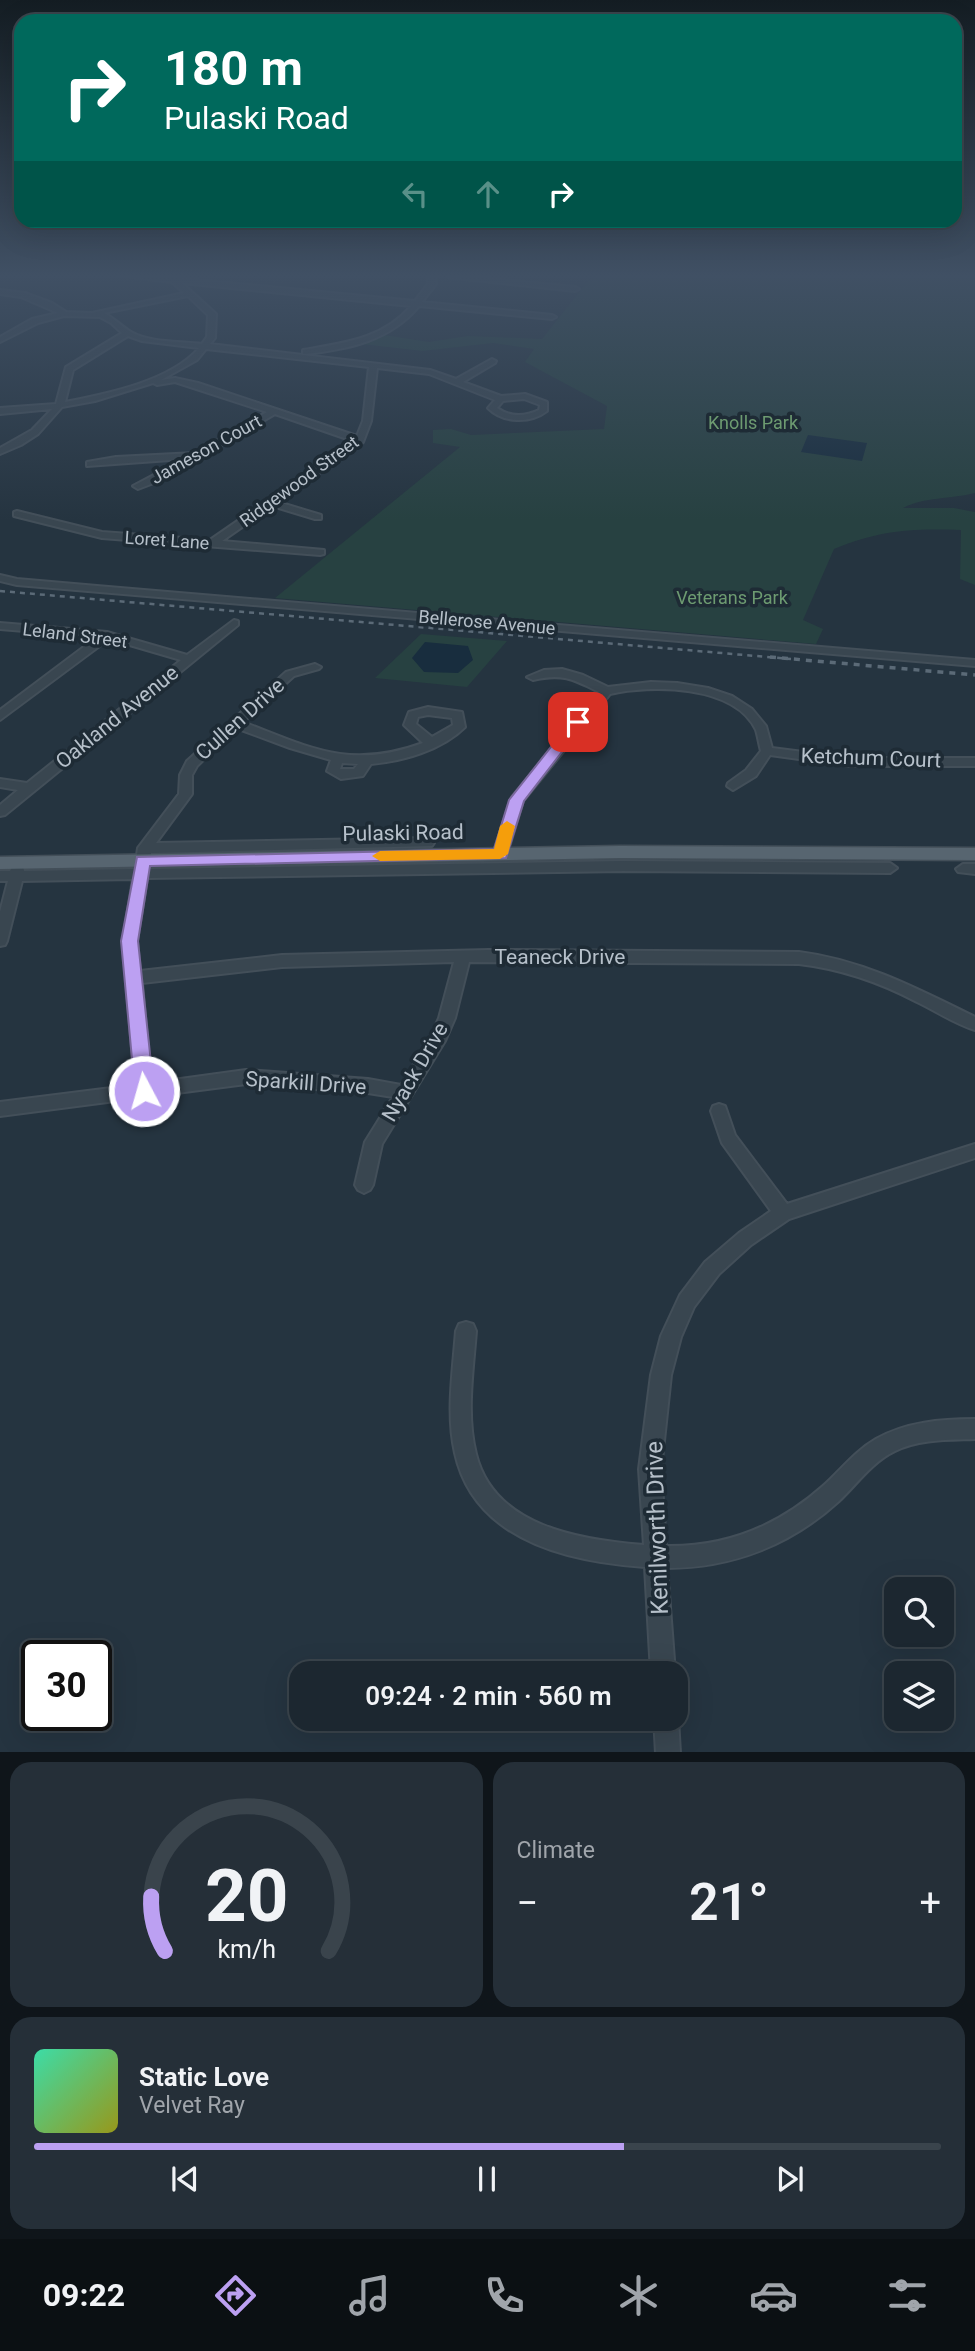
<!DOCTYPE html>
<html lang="en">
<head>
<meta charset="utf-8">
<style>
  :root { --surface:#1c2730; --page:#252f38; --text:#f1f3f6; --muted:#a0a5ab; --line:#3a444c; --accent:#bca0f2 }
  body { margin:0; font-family:Roboto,sans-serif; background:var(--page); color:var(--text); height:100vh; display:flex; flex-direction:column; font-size:26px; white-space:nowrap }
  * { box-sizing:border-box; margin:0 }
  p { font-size:23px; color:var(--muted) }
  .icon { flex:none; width:38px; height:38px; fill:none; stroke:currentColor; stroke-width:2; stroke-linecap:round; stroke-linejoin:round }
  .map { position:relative; height:1752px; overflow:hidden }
  .details { display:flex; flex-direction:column; gap:10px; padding:10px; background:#0f151a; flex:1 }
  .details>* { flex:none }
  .guide { position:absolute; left:14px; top:14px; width:948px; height:214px; border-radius:21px; box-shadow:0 7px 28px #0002,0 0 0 2px var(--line); background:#00695c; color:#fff; overflow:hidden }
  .fabs { position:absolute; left:884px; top:1577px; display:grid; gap:14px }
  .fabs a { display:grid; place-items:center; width:70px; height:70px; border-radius:14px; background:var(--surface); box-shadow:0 7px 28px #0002,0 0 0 2px var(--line); font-size:35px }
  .speed { position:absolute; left:21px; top:1640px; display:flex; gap:14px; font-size:35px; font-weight:700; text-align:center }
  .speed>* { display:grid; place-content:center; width:91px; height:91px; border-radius:50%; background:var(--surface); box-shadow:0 7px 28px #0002,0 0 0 2px var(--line); line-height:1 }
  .speed .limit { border:4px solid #111; border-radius:10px; background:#fff; color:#111 }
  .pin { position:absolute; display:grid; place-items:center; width:60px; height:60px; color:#fff; margin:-30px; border-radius:14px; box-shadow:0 4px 10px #0006 }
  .me { position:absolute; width:77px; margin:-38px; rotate:354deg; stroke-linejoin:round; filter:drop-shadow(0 0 5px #0008) }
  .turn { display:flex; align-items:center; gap:24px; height:147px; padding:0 35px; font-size:32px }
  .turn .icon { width:91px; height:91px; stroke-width:2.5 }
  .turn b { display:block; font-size:49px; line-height:60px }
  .lanes { display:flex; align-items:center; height:66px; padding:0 35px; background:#0003; justify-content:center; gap:35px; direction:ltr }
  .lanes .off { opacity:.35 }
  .big { font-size:52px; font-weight:600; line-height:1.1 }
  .details .card { flex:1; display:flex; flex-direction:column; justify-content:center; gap:10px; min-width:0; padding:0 24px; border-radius:21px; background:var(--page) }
  .details .dial { align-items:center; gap:0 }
  .dial svg { height:182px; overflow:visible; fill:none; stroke:var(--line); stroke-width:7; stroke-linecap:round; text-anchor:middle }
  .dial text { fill:var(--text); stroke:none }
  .song { display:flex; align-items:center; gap:21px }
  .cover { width:84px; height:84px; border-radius:10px; background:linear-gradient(135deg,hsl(160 70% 55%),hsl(60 70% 35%)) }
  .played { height:7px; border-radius:4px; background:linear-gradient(90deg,var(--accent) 65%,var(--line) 65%) }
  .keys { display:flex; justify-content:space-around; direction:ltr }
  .heat { display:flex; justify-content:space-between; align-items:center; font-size:38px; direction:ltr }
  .details .tiles { flex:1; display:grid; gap:10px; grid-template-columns:1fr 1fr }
  .card:last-child { grid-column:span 2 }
  .trip { position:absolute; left:289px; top:1661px; width:399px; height:70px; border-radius:21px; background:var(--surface); box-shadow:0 7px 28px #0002,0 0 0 2px var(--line); font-weight:600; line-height:70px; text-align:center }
  .tabs { display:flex; height:112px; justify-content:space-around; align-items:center; background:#0b1013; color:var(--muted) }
  .tabs .icon { width:49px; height:49px }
  .tabs .current { color:var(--accent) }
  .tabs b { font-size:32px; color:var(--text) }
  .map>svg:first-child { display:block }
  .green { fill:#274141 }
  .water { fill:#182d3e }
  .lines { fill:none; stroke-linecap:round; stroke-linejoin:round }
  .minor-casing { stroke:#434f59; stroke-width:4 }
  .major-casing { stroke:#434f59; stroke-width:3 }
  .minor { fill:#394650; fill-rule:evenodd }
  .major { fill:#576570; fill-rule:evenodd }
  .rail-far1 { stroke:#5b6a77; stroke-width:2.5; stroke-dasharray:5 5; stroke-linecap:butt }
  .rail { stroke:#5b6a77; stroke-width:3.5; stroke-dasharray:6 6; stroke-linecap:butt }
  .route { fill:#bca0f2; stroke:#7a689d; stroke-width:2 }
  .slow { fill:#f59e0b }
  .labels { text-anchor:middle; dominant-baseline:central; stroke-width:7; stroke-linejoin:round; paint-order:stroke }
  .far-park-label { font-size:18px; fill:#6d9b71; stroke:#1e2b35 }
  .far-street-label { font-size:18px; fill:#b6c0ca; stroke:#1e2b35 }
  .street-label { font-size:21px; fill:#b6c0ca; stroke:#1e2b35 }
  .near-street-label { font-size:24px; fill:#b6c0ca; stroke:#1e2b35 }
</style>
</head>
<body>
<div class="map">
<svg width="975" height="1753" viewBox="0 0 975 1753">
  <rect width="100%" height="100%" fill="#253440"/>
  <!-- green -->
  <path class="green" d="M593,275h382v218c-24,6 -51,4 -72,15h51l21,4v73l-15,-6 1,-49c-50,-2 -81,0 -127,19l-31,71 20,9 -7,15 -541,-46 185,-151 -27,-4v-13l18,-1 20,6 133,-6 3,-23 -82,-44 9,-13 -41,-6 -70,8 -62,-7 23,-9 45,7 39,-6 74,3z
    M421,634l86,7 -40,46 -92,-9z"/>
  <!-- water -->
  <path class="water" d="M808,435l59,8 -5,18 -61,-9z
    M425,642l43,4 5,14 -15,13 -34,-1 -12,-14z"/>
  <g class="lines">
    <!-- minor casing -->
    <g class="minor-casing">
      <path id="minor" d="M117,275h26l272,26 13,-17v-9h6l2,9 -14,18 130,13 4,2 -4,2 -133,-13c-29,35 -71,43 -113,48h-3v-4c41,-7 80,-11 108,-44l-229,-23 34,31 -1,24 -5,6 220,26 26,9 36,-20 4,2 -1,2 -32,19 38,14 24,-2 22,8v9c-17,13 -44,12 -59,-3l7,-8 -66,-26 -52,-6 -6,53 -8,21 -85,60 43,13v4h-6l-43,-13 -50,35 102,9v4l-4,1 -218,-17 -88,-22v-4l3,-1 85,21 108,8 143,-99 -78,-27 -116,67 -21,8 -5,-3 51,-27 -97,7v-4l29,-5 79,-4 72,-41 -92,-30 -18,3 -4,-2 -58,18 -33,6 -24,27 -17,11 -21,9v-6l32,-18 20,-21 -52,5v-6l56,-4 10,-37 56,-34 -11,-10 -11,-6 -36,-1 -26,7 -38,19v-5l32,-18 26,-6 -37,-16 -21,-3v-4l25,3 27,10 14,9 26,1 92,-20 -12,-11zM188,296l20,19 -1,22 -5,7c-22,-3 -52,-1 -71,-12 -10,-6 -17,-14 -27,-19zM128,336l14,5 57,7c-28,33 -92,46 -134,54l8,-32zM206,349l163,18 -6,54 -6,15 -159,-53 -23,-5 -14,2 36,-20zM524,399l16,6 -1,5c-15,7 -29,7 -42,-2l6,-7z
        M452,275l123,12 4,2 -4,2 -128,-14z
        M0,575l17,4 80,7 878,74v6l-958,-81 -17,-4z
        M234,620l4,1v4l-233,190 -5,1v-11l18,-15 -18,-3v-8l27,4 154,-123 -72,-21 -109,81v-10l97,-73 -97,-8v-6l107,9 80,23z
        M315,664l6,3 -2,2 -25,7 -51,46c68,26 107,48 180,21l-19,-18 5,-13 19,-5 34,5 3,15c-23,23 -62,34 -94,37l-8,12 -22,3 -14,-8 4,-11 -41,-12 -54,-20 -39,38 -5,9v19l-36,49 271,-5 7,5 -2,3 -281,7 -2,16 475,-8 266,2 7,5 -7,5 -266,-2 -477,7 -10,63 3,30 142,-16 207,-5 310,2c64,8 119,37 176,65v13c-20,-6 -39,-19 -58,-28 -38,-20 -75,-33 -118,-38l-330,-2 -14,56 -10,23 -63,103 -9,41 -3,5 -6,3 -6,-3 -3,-5 10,-43 28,-45 -25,-4 -122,-9 -246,32v-14l135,-17 -12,-144 10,-62 -111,2 -15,60 -2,4 -5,1v-34l8,-31h-8v-10h10l3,-6h10l1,6 111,-2 3,-21 41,-54 1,-19 7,-14 99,-89zM428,715l24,3 1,7 -21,12 -16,-13 2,-7zM342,763l16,1 -4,5h-14zM454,962l-15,56 -9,20 -29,47 -33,-6 -122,-9 -95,13 -9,-100 140,-16z
        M562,669l21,6 25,12 43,-5 26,1 31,5 24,8 20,13 14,17 6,22 78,10h125v8h-125l-80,-11 -14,21 -23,14 -6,-4 1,-3 18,-13 15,-19c-2,-7 -3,-15 -5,-21 -22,-46 -106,-45 -146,-36l-87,107 -16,53 -2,3h-10l-2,-3 19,-57 87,-105c-26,-13 -37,-19 -66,-12l-6,-3 17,-7z
        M963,864h12v10l-17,-2 -2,-3z
        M719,1104l6,2 10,29 52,69 188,-60v14l-186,61 -38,26 -32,29 -25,33 -13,30 -10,38 -10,94 5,77c60,1 112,-20 157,-60 18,-16 32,-35 53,-47 30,-17 65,-20 99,-20v20c-26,1 -56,0 -80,12 -23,11 -38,33 -56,50 -48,44 -107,67 -172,67l8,105h-24l-6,-106c-77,-5 -171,-27 -190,-114 -9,-39 -2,-82 1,-122l3,-7 7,-2 7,2 3,7c-3,40 -10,84 0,123 18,73 105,86 168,91l-5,-76 12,-94 10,-39 19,-41 25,-33 34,-29 32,-22 -49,-68 -11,-32 2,-5z
        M676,1712l2,6 2,35h-24l-2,-35h22z"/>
    </g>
    <!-- major casing -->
    <g class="major-casing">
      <path id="major" d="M620,846l355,2v12l-355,-2 -620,11v-12z"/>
    </g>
    <!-- minor -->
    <use href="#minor" class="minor"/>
    <!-- major -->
    <use href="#major" class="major"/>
    <!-- rail-far1 -->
    <path class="rail-far1" d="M0,591l791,68"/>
    <!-- rail -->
    <path class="rail" d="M770,657l205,18"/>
  </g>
  <!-- sky -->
  <linearGradient id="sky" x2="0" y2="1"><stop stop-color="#141d23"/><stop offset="0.53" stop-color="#405064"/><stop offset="1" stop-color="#405064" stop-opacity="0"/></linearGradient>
  <rect width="975" height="520" fill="url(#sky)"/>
  <!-- route -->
  <path class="route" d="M578,718l7,4 -61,79 -18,57 -356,8 -12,75 16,150 -3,5 -7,2 -6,-2 -3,-5 -14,-150 16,-84 357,-8 15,-49 64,-81z"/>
  <!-- slow -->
  <path class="slow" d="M507,821l8,5 -7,28 -8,5 -120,2 -8,-5 8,-5 114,-2 6,-23z"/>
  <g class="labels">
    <!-- far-park labels -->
    <g class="far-park-label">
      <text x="753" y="422">Knolls Park</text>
      <text x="732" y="597">Veterans Park</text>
    </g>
    <!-- far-street labels -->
    <g class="far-street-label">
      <text transform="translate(206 449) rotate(-29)">Jameson Court</text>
      <text transform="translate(299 481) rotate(-36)">Ridgewood Street</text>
      <text transform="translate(167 540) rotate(4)">Loret Lane</text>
      <text transform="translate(487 622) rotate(5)">Bellerose Avenue</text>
      <text transform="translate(75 635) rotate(7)">Leland Street</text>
    </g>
    <!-- street labels -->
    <g class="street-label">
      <text transform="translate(117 717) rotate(-39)">Oakland Avenue</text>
      <text transform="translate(240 719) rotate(-42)">Cullen Drive</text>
      <text transform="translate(871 758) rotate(2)">Ketchum Court</text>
      <text transform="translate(403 833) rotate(-1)">Pulaski Road</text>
      <text x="560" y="957">Teaneck Drive</text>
      <text transform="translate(415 1072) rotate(-60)">Nyack Drive</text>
      <text transform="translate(306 1083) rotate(4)">Sparkill Drive</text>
    </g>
    <!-- near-street labels -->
    <g class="near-street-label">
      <text transform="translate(657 1528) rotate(-92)">Kenilworth Drive</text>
    </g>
  </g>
</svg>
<div class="fabs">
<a><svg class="icon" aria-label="search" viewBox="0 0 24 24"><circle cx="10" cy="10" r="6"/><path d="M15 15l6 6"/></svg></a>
<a><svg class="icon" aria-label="layers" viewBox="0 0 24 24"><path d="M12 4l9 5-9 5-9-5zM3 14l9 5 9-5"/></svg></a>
</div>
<div class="speed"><div class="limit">30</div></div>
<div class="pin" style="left:578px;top:722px;background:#d93025"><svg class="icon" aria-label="arrive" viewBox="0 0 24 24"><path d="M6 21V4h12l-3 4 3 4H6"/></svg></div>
<svg class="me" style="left:144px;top:1091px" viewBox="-20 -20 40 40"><circle r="17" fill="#bca0f2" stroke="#fff" stroke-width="3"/><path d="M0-11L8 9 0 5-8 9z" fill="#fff"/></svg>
<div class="trip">09:24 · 2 min · 560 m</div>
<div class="guide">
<div class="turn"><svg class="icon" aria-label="right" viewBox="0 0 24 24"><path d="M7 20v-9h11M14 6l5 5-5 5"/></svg><div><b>180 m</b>Pulaski Road</div></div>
<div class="lanes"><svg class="icon off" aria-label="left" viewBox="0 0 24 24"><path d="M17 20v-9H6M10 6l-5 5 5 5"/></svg><svg class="icon off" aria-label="ahead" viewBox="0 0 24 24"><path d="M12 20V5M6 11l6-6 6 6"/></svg><svg class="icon" aria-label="right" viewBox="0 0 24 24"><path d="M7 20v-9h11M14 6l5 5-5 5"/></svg></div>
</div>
</div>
<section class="details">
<div class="tiles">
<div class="card dial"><svg viewBox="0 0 100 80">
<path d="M14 69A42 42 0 1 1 86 69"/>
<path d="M14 69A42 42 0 0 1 8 45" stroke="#bca0f2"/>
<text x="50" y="56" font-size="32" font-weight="700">20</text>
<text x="50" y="72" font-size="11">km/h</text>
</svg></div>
<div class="card"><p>Climate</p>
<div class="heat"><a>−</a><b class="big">21°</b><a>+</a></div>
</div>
<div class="card">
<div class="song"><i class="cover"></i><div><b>Static Love</b><p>Velvet Ray</p></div></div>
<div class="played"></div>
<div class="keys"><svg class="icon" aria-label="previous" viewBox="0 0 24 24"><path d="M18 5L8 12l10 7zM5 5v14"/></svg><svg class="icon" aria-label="pause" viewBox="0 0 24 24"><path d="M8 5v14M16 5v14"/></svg><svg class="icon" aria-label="next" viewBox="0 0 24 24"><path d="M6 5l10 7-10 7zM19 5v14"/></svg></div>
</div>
</div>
</section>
<nav class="tabs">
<b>09:22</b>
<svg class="icon current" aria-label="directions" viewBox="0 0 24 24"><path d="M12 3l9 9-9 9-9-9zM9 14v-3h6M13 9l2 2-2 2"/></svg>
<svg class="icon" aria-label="music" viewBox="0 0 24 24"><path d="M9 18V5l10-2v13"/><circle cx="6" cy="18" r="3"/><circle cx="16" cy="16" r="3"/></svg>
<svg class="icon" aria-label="phone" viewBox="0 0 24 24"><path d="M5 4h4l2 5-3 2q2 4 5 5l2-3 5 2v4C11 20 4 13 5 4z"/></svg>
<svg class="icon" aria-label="climate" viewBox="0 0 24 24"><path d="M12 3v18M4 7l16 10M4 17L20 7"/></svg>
<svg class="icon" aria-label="car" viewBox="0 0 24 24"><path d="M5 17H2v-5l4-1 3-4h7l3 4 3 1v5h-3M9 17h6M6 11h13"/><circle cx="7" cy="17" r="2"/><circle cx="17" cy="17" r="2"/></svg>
<svg class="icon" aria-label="filters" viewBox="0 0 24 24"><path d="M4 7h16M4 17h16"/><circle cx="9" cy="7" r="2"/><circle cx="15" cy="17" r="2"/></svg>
</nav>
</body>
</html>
